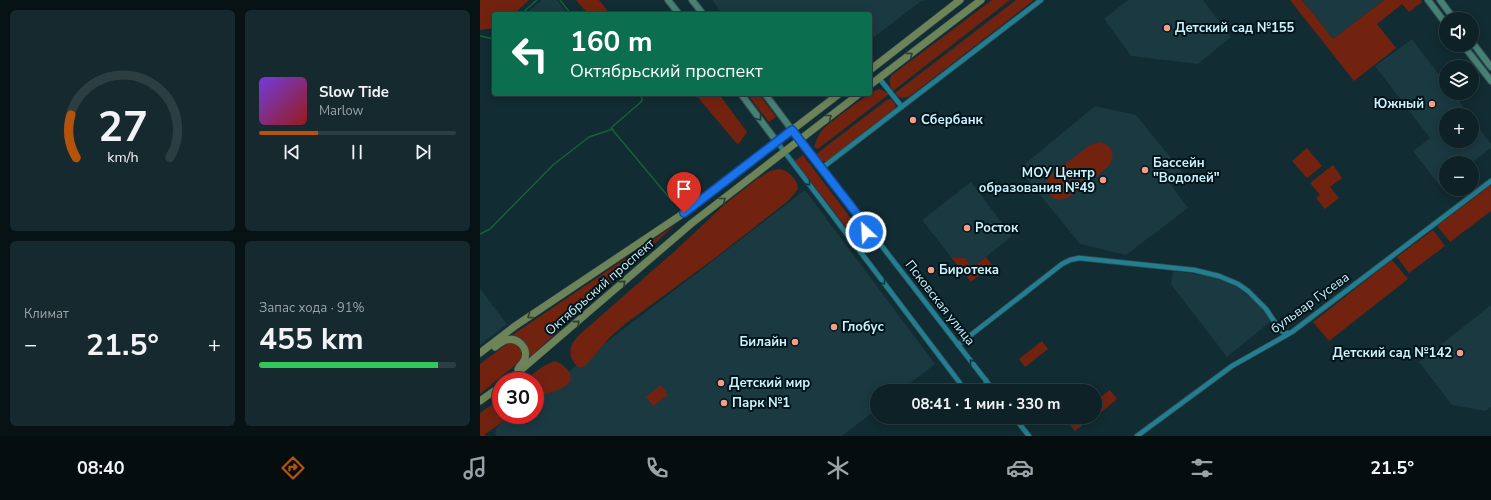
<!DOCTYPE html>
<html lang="ru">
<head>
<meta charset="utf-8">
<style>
  :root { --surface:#0d2126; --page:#16292e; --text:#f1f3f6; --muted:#9aa3a7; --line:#2d3e43; --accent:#b45309 }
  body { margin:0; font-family:"Nunito Sans",sans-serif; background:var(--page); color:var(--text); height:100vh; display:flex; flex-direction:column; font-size:15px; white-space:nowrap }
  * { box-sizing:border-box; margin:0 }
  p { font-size:13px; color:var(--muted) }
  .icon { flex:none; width:22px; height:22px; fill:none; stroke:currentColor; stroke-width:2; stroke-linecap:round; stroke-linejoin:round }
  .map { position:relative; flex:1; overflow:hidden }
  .panel { display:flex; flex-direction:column; gap:10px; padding:10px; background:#071215; width:480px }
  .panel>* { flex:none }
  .hud { position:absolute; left:12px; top:12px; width:380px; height:84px; border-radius:4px; box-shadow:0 2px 10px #0003,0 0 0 1px var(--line); background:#0b6e4f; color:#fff; overflow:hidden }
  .buttons { position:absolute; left:959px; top:12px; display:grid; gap:8px }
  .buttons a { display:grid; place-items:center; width:40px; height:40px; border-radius:50%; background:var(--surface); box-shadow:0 2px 10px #0003,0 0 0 1px var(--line); font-size:20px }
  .speed { position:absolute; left:12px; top:372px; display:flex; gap:8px; font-size:20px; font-weight:700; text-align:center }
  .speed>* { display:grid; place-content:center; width:52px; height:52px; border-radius:50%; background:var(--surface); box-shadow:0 2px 10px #0003,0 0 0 1px var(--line); line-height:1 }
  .speed .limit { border:6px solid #d22; background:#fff; color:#111 }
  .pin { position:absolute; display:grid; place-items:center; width:34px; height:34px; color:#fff; margin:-41px -17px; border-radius:50% 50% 50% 0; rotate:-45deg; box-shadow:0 0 4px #0007 }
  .pin .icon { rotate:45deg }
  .me { position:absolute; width:44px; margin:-22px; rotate:335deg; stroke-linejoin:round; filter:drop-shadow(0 0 3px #0008) }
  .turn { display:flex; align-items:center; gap:14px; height:84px; padding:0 12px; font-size:18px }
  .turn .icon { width:52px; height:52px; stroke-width:2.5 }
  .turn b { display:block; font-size:28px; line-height:34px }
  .big { font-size:30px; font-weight:700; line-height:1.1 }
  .panel .card { flex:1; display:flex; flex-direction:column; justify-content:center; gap:6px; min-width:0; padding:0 14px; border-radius:6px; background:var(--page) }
  .panel .dial { align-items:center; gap:0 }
  .dial svg { height:104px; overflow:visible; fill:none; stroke:var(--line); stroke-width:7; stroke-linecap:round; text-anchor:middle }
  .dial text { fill:var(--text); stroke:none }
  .song { display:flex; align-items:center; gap:12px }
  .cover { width:48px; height:48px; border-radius:6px; background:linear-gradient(135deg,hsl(260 70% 55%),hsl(0 70% 35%)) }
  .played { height:4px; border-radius:2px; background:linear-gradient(90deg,var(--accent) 30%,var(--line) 30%) }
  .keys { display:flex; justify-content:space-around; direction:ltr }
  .heat { display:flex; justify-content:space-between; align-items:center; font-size:22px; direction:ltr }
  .charge { height:6px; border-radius:3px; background:linear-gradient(90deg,#34c759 91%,var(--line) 0) }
  .panel .tiles { flex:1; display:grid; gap:10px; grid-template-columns:repeat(2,1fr) }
  .trip { position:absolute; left:390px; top:384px; width:232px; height:40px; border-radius:20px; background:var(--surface); box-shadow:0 2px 10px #0003,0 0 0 1px var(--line); font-weight:700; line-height:40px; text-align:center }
  .tab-bar { display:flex; height:64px; justify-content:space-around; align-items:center; background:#050d0f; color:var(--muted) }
  .tab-bar .icon { width:28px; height:28px }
  .tab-bar .on { color:var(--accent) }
  .tab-bar b { font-size:18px; color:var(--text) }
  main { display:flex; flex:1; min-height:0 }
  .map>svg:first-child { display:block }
  .built { fill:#1b3941 }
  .green { fill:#722310 }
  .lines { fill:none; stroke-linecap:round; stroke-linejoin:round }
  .stream { stroke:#186039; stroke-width:1.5 }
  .minor-casing { stroke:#314950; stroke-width:6 }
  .secondary-casing { stroke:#314950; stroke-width:8 }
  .primary-casing { stroke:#314950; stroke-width:8 }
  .minor { stroke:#227e91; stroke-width:4.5 }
  .secondary { stroke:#478174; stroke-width:6 }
  .primary { stroke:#6c8458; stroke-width:7 }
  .oneway { stroke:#2b4133 }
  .oneway2 { stroke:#193a3a }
  .oneway3 { stroke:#0c3944 }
  .route-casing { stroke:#114b97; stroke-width:10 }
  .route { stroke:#1a73e8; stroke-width:7 }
  .poi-dot { fill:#f49e88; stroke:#00141a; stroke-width:1.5 }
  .labels { text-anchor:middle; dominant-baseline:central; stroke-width:4; stroke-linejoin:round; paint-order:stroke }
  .poi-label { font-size:13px; font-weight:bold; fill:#cbf2fd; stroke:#00141a; text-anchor:start }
  .street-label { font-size:13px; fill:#cbf2fd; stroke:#00141a }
</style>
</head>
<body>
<main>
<section class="panel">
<div class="tiles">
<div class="card dial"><svg viewBox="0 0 100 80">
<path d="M14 69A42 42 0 1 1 86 69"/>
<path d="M14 69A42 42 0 0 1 10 36" stroke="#b45309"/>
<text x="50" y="56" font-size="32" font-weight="700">27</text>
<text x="50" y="72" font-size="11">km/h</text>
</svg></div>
<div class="card">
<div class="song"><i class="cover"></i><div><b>Slow Tide</b><p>Marlow</p></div></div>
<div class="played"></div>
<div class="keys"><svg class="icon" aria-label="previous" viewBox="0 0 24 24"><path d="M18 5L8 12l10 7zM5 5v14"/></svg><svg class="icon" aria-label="pause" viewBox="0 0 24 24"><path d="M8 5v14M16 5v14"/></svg><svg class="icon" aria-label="next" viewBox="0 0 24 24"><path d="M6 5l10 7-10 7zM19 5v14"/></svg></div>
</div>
<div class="card"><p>Климат</p>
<div class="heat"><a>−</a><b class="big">21.5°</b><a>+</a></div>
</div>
<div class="card"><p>Запас хода · 91%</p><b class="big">455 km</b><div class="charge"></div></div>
</div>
</section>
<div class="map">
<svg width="1011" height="436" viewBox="0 0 1011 436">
  <rect width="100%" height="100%" fill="#112c32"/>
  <!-- built -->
  <path class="built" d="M62,0h15l11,14h-43z
    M232,0h215l-7,2 -50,38v-26h-147z
    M648,0h75l28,37 -33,27 -67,-8 -27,-37z
    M822,0h82l-51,39z
    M932,39l34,45v9h7l16,22h-23v26h26v-22l19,25v4l-20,15h-25v19l-6,4 -27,-35 17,-13 -55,-72z
    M615,106l41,9 48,59 -13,11 17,23 -62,47 -46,-11 -61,-75z
    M491,182l41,54 -40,32 -7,-10 -14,-1 -29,-37z
    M325,190l130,174 -35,27h-23v18l-35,27h-346l-1,-4 2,-5 15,-12h23v-18z
    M693,271l32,4 19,5 13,7 20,15 14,19 -44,36 -56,-73z
    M0,289l27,35 -27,21z
    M1011,305v102l-5,4 -34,-6 -33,-43z"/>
  <!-- green -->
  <path class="green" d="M0,0h49l-15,14h-20v14l-14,2z
    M96,0h23l11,14h-22z
    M512,0h18l-117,91c-4,-7 -5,-10 -1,-16z
    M536,0h18l-124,96c-6,3 -11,3 -15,-3z
    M810,0h12l31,39 51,-39h37l1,2 -13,10 -7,-8 -25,20 19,24 -42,33z
    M400,89l9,5 -71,55 -4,-2c2,-6 4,-12 8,-17 7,-7 50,-40 58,-41z
    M215,94h24l28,38 -9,13z
    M267,94h12l17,23 -7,5z
    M408,99h3c2,2 6,6 4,9l-68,53h-8l-4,-6z
    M620,142c11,2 16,12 10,22 -6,7 -38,33 -46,35 -9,3 -16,-4 -18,-12l1,-7 4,-5 39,-30z
    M827,148l15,18 -15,12 -15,-17z
    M323,155l56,74v5l-2,3 -4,-1 -58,-75z
    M853,165l9,13 -12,9 9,11 -14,11 -9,-11 4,-3 -10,-12z
    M298,169c10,0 20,11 20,20l-10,12 -73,57 -90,66 -15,13 -24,28 -3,2h-5c-12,-12 -9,-21 1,-32l97,-85 48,-45 33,-26 13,-8z
    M1011,185v26l-41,31 -13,-16z
    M195,225l-145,132c-2,-12 -7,-20 -19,-21z
    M953,230l12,16 -36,27 -12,-16z
    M471,257l14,1 7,10 14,-11 6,8 -21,17z
    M912,260l16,19 -79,62 -16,-19z
    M562,341l6,8 -23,18 -6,-8z
    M33,343l8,7v7l-3,6 -38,31v-30l27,-20z
    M74,361c7,2 11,5 15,11 8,14 -14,18 -23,22 -4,2 -7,4 -11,7v-20h-12l19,-14z
    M181,385l7,10 -15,11 -7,-9z
    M630,390l7,9 -17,14 -5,-6v-6z
    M21,398v17h12l-28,19v2h-5v-23z
    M590,417h23l-18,14 -9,-11z"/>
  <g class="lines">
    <!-- stream -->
    <path class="stream" d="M80,0l11,14
      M41,14l16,-14
      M0,36l14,3
      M159,95l3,3v3l-31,27 61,73
      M0,234l10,-5 63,-64 36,-28 24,-8"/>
    <!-- minor casing -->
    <g class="minor-casing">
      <path id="minor" d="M399,78l23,29
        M312,130l202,261
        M297,142l189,249
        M342,168l219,-168
        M379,249c-1,-11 8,-16 17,-10
        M478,345l104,-81 8,-4 9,-2 115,12 25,6 19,8 10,7 18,18 14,21 5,3h5
        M504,391l2,-5v-6
        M534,417l15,19
        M657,436l95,-70 60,-34 199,-151"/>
    </g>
    <!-- secondary casing -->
    <g class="secondary-casing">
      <path id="secondary" d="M188,0l11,14
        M212,0l11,14
        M948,0l18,24
        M960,0l14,19
        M992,42l19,25
        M983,45l28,36
        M261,94l36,48
        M285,94l27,36"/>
    </g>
    <!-- primary casing -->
    <g class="primary-casing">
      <path id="primary" d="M390,70l90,-70
        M390,85l111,-85
        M15,347c4,-3 7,-6 11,-7 11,-3 22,7 19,18 -1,5 -5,7 -7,11
        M0,353l35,-27 169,-113 155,-119
        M28,381l184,-158 167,-129
        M0,401l21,-15"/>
    </g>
    <!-- minor -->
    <use href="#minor" class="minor"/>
    <!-- secondary -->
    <use href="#secondary" class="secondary"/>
    <!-- primary -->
    <use href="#primary" class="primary"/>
  </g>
  <!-- one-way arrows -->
  <defs><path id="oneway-chevron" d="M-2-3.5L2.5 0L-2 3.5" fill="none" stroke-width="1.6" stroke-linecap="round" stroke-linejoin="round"/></defs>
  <g class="oneway">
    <use href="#oneway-chevron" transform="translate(430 55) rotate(-37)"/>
    <use href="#oneway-chevron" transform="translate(349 117) rotate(-38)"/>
    <use href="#oneway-chevron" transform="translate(243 200) rotate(-38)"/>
    <use href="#oneway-chevron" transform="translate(143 283) rotate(-41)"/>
    <use href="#oneway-chevron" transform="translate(50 316) rotate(146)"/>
    <use href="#oneway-chevron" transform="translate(97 323) rotate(-41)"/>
  </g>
  <use class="oneway2" href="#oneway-chevron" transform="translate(279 118) rotate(52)"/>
  <g class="oneway3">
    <use href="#oneway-chevron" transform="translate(328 183) rotate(53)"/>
    <use href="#oneway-chevron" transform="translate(403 282) rotate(53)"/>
    <use href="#oneway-chevron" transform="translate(492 362) rotate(-128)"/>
  </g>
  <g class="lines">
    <!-- route casing -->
    <g class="route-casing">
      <path id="route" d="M204,213l108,-83 72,93 2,9"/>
    </g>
    <!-- route -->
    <use href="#route" class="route"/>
  </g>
  <!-- markers -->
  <g class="poi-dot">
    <circle cx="687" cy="28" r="4"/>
    <circle cx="952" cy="104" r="4"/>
    <circle cx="433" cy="120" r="4"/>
    <circle cx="665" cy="170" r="4"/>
    <circle cx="623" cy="180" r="4"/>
    <circle cx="487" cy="228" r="4"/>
    <circle cx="451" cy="270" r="4"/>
    <circle cx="354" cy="327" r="4"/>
    <circle cx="315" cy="342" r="4"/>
    <circle cx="980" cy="353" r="4"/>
    <circle cx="241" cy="383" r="4"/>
    <circle cx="244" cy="403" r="4"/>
  </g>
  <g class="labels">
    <!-- poi labels -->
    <g class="poi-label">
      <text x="695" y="28">Детский сад №155</text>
      <text x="944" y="104" text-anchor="end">Южный</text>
      <text x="441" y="120">Сбербанк</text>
      <text x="673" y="163">Бассейн<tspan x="673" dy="15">"Водолей"</tspan></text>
      <text x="615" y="173" text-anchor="end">МОУ Центр<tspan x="615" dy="15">образования №49</tspan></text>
      <text x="495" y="228">Росток</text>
      <text x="459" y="270">Биротека</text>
      <text x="362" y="327">Глобус</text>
      <text x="307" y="342" text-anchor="end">Билайн</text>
      <text x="972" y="353" text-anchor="end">Детский сад №142</text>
      <text x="249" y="383">Детский мир</text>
      <text x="252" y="403">Парк №1</text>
    </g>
    <!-- street labels -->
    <g class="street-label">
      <text transform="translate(120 287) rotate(-41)">Октябрьский проспект</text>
      <text transform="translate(460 303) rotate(52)">Псковская улица</text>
      <text transform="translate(830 303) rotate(-36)">бульвар Гусева</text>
    </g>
  </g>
</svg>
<div class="buttons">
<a><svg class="icon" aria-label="sound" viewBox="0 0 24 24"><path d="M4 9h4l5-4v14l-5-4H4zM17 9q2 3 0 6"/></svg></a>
<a><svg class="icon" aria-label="layers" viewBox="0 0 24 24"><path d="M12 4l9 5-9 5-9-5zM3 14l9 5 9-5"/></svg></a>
<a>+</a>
<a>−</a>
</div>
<div class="speed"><div class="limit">30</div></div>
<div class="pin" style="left:204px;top:213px;background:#d93025"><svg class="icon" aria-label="arrive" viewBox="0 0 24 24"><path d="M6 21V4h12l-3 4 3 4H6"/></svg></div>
<svg class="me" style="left:386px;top:232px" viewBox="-20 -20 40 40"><circle r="17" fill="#1a73e8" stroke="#fff" stroke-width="3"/><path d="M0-11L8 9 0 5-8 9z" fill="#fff"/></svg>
<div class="trip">08:41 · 1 мин · 330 m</div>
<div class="hud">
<div class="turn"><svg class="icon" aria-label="left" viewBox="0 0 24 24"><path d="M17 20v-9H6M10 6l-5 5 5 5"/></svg><div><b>160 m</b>Октябрьский проспект</div></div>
</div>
</div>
</main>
<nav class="tab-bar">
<b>08:40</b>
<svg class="icon on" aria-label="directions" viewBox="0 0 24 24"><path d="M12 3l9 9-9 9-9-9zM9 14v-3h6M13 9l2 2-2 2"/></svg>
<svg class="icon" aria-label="music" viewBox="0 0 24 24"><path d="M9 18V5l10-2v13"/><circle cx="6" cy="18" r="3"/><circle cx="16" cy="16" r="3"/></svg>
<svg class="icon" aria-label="phone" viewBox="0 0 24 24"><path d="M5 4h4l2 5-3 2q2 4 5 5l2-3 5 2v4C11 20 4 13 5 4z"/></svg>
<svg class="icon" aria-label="climate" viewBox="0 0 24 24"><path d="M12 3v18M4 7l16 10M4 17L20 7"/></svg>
<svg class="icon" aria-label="car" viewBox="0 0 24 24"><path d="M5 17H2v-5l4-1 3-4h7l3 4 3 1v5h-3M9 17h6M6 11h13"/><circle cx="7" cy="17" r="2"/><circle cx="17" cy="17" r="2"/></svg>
<svg class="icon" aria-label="filters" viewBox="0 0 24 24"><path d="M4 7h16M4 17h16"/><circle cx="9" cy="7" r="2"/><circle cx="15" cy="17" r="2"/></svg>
<b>21.5°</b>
</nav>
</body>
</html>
